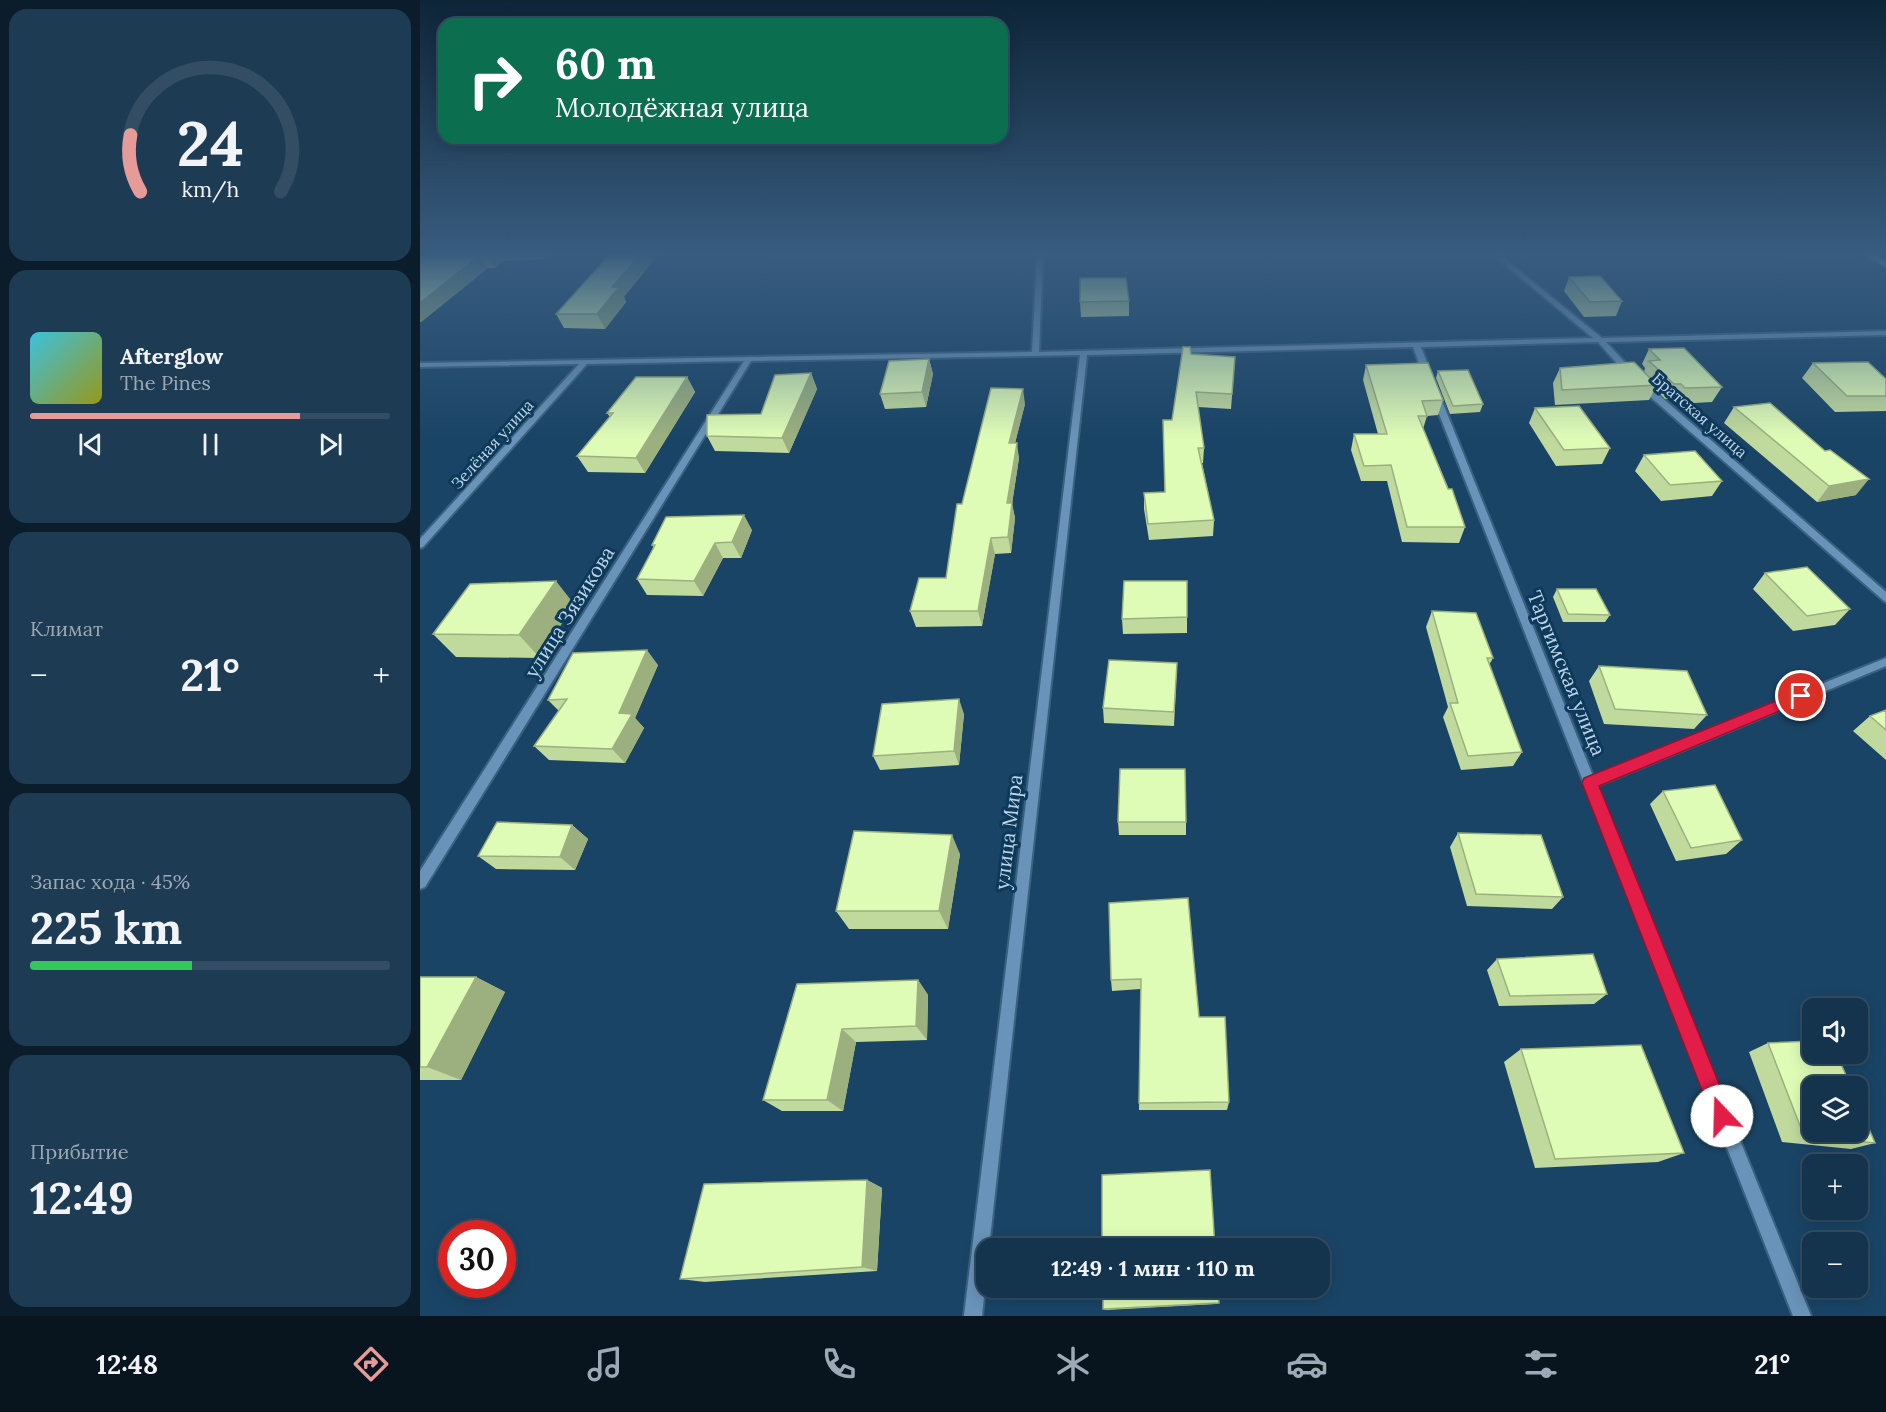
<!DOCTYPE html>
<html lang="ru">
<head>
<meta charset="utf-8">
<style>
  :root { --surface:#14334c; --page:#1d3b53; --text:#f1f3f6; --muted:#9daab5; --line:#334e64; --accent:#e69b98 }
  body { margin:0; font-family:Lora,serif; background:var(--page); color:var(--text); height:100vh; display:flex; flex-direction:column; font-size:22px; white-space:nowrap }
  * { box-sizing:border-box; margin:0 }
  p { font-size:20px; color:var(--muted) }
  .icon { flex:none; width:33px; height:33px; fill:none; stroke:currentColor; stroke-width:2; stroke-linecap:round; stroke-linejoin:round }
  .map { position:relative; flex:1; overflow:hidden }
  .side { display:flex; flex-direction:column; gap:9px; padding:9px; background:#0b1c2a; width:420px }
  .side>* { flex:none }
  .guide { position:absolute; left:18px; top:18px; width:570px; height:126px; border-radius:18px; box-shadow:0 3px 15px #0003,0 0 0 2px var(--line); background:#0b6e4f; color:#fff; overflow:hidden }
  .fabs { position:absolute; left:1382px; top:998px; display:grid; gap:12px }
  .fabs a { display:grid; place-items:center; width:66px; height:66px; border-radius:12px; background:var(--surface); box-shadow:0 3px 15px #0003,0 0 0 2px var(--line); font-size:30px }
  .speed { position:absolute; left:18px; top:1220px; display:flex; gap:12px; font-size:30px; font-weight:700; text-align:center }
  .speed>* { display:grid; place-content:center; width:78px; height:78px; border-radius:50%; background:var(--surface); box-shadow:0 3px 15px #0003,0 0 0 2px var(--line); line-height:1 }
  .speed .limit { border:9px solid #d22; background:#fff; color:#111 }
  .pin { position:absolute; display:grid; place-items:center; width:51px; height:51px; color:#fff; margin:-26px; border:3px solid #fff; border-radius:50%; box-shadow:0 2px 6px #0007 }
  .me { position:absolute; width:66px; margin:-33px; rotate:339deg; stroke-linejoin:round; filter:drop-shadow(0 0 4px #0008) }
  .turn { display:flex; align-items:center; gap:21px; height:126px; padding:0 18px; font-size:27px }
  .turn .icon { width:78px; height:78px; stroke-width:2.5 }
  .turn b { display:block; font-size:42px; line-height:51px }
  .big { font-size:45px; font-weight:700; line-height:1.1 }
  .side .card { flex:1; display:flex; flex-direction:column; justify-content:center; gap:9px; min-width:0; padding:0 21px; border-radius:18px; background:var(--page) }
  .side .dial { align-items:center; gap:0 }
  .dial svg { height:156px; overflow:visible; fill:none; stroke:var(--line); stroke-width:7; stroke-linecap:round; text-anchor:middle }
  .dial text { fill:var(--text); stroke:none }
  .song { display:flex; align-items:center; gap:18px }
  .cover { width:72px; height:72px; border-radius:9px; background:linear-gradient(135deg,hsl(190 70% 55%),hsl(60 70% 35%)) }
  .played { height:6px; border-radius:3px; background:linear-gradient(90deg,var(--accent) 75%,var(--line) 75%) }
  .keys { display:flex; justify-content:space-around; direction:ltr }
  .heat { display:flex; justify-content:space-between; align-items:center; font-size:33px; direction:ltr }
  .charge { height:9px; border-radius:4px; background:linear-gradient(90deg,#34c759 45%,var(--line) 0) }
  .trip { position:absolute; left:556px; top:1238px; width:354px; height:60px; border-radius:18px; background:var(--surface); box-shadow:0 3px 15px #0003,0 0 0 2px var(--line); font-weight:700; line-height:60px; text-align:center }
  .dock { display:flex; height:96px; justify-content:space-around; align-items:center; background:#08141e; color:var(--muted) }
  .dock .icon { width:42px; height:42px }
  .dock .selected { color:var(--accent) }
  .dock b { font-size:27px; color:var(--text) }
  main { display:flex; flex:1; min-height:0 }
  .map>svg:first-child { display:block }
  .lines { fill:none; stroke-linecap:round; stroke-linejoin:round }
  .minor-casing { stroke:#3b6180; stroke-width:4 }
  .major-casing { stroke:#3b6180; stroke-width:3 }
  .minor { fill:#6993b8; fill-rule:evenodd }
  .major { fill:#bedffd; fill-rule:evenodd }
  .wall { fill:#c0d99d }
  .shaded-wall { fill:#9cb07f }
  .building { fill:#dffcb6; stroke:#9cb07f; stroke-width:1.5 }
  .route { fill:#e11d48; stroke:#92132f; stroke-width:1.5 }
  .labels { text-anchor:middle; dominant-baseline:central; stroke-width:6; stroke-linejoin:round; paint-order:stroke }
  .far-street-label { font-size:16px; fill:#bed5e9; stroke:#0d395a }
  .street-label { font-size:20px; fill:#bed5e9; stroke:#0d395a }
</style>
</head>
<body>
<main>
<section class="side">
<div class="card dial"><svg viewBox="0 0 100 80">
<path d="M14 69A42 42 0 1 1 86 69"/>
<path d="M14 69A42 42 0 0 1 9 40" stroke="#e69b98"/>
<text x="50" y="56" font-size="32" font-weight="700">24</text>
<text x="50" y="72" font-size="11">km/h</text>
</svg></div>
<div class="card">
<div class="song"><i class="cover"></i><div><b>Afterglow</b><p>The Pines</p></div></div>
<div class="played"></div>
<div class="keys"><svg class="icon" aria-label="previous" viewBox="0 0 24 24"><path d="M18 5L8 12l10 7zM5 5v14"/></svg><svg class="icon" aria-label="pause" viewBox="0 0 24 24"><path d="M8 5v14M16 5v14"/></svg><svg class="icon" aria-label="next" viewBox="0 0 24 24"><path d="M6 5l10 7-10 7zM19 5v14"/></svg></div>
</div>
<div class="card"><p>Климат</p>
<div class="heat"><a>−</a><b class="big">21°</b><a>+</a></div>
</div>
<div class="card"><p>Запас хода · 45%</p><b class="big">225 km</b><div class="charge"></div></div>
<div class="card"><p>Прибытие</p><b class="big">12:49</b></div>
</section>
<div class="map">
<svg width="1466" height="1316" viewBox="0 0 1466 1316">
  <rect width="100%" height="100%" fill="#1a4466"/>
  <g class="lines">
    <!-- minor casing -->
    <g class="minor-casing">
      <path id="minor" d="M617,254h6l-4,98 554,-14 -101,-84h7l103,84 284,-7v4l-280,7 28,30 1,2 -4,2h-3l-30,-34 -177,5 11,29 -4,2 -4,-2 -11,-29 -326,8 -98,893h-2v21l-5,47h-18l116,-961 -329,6 -326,526 -5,2v-18l324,-510 -157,3 -164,183 -3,1v-9l159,-175 -159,3v-4l612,-11z
        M1219,383h6l241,209v10l-3,-2 -244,-213z
        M1013,394l7,2 153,380 293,-118v8l-289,120 214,530h-18l-361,-920z"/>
    </g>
    <!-- major casing -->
    <g class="major-casing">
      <path id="major" d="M1441,254h11l14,7v6z"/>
    </g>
    <!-- minor -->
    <use href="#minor" class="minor"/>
    <!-- major -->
    <use href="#major" class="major"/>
  </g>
  <!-- wall -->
  <path class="wall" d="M0,254h129l-5,5 -41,2 -8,7h-7l-67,54h-1z
    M1149,277l53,24 -6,15 -32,1 -20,-26z
    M204,297l2,5 -21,27 -41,-1 -8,-14z
    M709,301v15l-48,1 -1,-15z
    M1229,349l73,38 -10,15 -36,2 -4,-5h-7l-10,-10 -6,11 -94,5 -2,-22 7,-15 84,4 1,-4 -3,-4z
    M771,354l44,3 -4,52 -33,-2 6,41 -1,15h-1l12,57 -1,16 -64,4 -5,-31v-16l21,-1 -2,-72h9z
    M509,359l4,15 -7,33 -41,2 -5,-15z
    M1393,363l73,16v32l-51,1 -33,-34z
    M946,365l77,35 -5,15 -11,1 -4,13 42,98 -6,16 -57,-1 -15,-61h-26l-10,-31 3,-16h24l-15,-54z
    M1018,371l45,33 -3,8 -30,2 -14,-36z
    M391,373l6,16 -28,64 -74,-2 -8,-15 54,-22z
    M267,377l8,15 -50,81 -57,-1 -11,-16 33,-39 -3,-4z
    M605,404l-10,39 4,15 -7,46 3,14 -4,35 -16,1 -13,72 -66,1 -6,-16 36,-33 16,-74z
    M1314,407l122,88 -39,7 -93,-79z
    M1115,408l75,40 -8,16 -46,2 -27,-43z
    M1224,455l78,26 -10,15 -51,5 -26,-30z
    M332,530l-11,28h-18l-20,38 -56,-1 -10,-16 17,-31 -2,-3z
    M1345,573l85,36 -15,16 -42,6 -40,-42z
    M1137,589l53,26 -5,7h-42l-10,-25z
    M154,604l-34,54 -84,-1 -23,-23z
    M1012,611l61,47 -4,7 33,87 -9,14 -52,4 -18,-53 5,-10 -22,-80z
    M767,617v16l-64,1 -1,-15z
    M757,663l-3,63 -70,-3 -1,-15z
    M238,665l-23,53 9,10 -19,35 -76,-3 -15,-14 25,-35 -11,-11z
    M1179,666l108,49 -13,14 -90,-5 -15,-43z
    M1466,710v50l-33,-29 17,-15z
    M544,714l-5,51 -79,5 -7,-14z
    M1243,791l79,49 -16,14 -50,7 -26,-57z
    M698,822h68v13h-67z
    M152,825l16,14 -13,31 -79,-1 -18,-13z
    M1038,833l105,64 -11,12 -85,-3 -17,-59z
    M540,854l-12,75h-99l-13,-18z
    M689,903l90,114 30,85 -2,8h-88l2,-121 -29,2 -1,-11z
    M1077,959l110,35 -13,10 -95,2 -12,-36z
    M0,977h56l29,15 -44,88h-41z
    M498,980l10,15 -1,45 -71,2 -13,69h-61l-19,-11 34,-116z
    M1348,1043l107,100 -24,6 -69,-7 -33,-90z
    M1101,1049l163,104 -26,9 -123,6 -31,-106z
    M447,1180l15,8 -5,83 -172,11 -25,-3z
    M799,1303l-3,1 -110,6 -3,-1z"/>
  <!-- shaded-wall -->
  <path class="shaded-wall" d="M69,254h9l5,7 -8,7 -8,-13z
    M122,254h7l-5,5z
    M221,254h18l-35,43 2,5 -21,27 -8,-15 15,-27z
    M60,255l8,13 -67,54 -1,-2v-17z
    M509,359l4,15 -7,33 -4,-15z
    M391,373l6,16 -28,64 -7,-15z
    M267,377l8,15 -50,81 -9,-15z
    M603,389l2,15 -14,55 -2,-16z
    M597,443l2,15 -7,46 3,14 -4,35 -3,-16 -1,-34z
    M1449,479l-13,16 -39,7 12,-16z
    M324,515l8,15 -11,28 -9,-16z
    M571,538l4,16 -13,72 -4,-15z
    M295,543l8,15 -20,38 -9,-15z
    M136,581l18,23 -34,54 -21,-23z
    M227,650l11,15 -23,53 9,10 -19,35 -13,-14 7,-36z
    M539,699l5,15 -5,51 -5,-14z
    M152,825l16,14 -13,31 -15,-13z
    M532,835l8,19 -12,75 -9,-18z
    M56,977l29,15 -44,88 -34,-13z
    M498,980l10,15 -1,45 -11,-14z
    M422,1029l14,13 -13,69 -16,-11z
    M447,1180l15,8 -5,83 -15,-4z"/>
  <!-- building -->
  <path class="building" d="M0,254h69l-2,1h-7l-60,48z
    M190,254h31l-29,33h7l-22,27h-41z
    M1180,276l22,25 -32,1 -21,-25z
    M660,278h46l3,23 -49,1z
    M763,347h7l1,7 44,3 -3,37 -36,-2 8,56h-6l16,72 -66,4 -4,-31 21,-1 -2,-72h9z
    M1264,348l38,39 -37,1 -4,-4h-7l-25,-23 11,-1 -11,-11z
    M509,359l-7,33 -42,2 9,-33z
    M1214,362l23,23 -95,5 -2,-22z
    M1448,362l18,17v17h-39l-34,-33z
    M1008,363l15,37 -21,1 5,15h-9l30,73h4l13,38h-58l-16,-62 -27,1 -10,-32h33l-21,-69z
    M1048,370l15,34 -30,2 -15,-35z
    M391,373l-29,65 -75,-2v-21l54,-1 14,-39z
    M216,377h51l-51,81 -59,-2 36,-43h-6z
    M571,388l32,1 -14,54h8l-10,60h5l-4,34 -17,1 -13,73h-68l9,-33h27l11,-74h5z
    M1350,403l55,48 5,-1 39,29 -40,7 -95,-79z
    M1159,406l31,42 -46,2 -29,-42z
    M1275,451l27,30 -52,4 -26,-30z
    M324,515l-12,27 -17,1 -21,38 -57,-2 18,-34h-3l14,-28z
    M1387,567l43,42 -43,7 -42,-43z
    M136,581l-37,54 -86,-1 37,-50z
    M704,581h63v36l-65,2z
    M1137,589h39l14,26 -42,-1z
    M1012,611l44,2 17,45h-6l35,94 -54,4 -18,-53h8z
    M227,650l-28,63 13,1 -20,35 -78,-3 33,-47 -19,1 25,-47z
    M689,660l68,3 -3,49 -71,-4z
    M1179,666l88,5 20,44 -92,-6z
    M539,699l-5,52 -81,5 9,-52z
    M1466,710v20l-16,-14z
    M700,769h65l1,53h-68z
    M1295,785l27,55 -51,8 -28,-57z
    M77,822l75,3 -12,32 -82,-1z
    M434,831l98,4 -13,76h-103z
    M1038,833l83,2 22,62 -87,-3z
    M768,898l11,119h26l4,85 -90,1 2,-124 -30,1 -2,-77z
    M1173,954l14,40 -97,2 -13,-37z
    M0,977h56l-49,90h-7z
    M498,980l-2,46 -74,3 -15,71h-64l34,-116z
    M1392,1041v12h24l15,33h-39v45h45v-30l18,42 -71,-7 -36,-93z
    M1221,1045l43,108 -129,6 -34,-110z
    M790,1170l5,78h-113v-73z
    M447,1180l-5,87 -182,12 24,-95z
    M683,1287h115l1,16 -116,6z"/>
  <!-- sky -->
  <linearGradient id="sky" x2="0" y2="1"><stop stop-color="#0e2538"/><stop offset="0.58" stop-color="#385c7f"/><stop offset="1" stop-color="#385c7f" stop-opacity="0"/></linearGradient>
  <rect width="1466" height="438" fill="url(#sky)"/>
  <!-- route -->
  <path class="route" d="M1381,691l5,1 2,4 -2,4 -207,86 133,330 -3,7 -7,3 -7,-3 -3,-7 -130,-333 2,-5z"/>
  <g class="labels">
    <!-- far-street labels -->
    <g class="far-street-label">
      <text transform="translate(1280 415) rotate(41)">Братская улица</text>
      <text transform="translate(72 444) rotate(-48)">Зелёная улица</text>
    </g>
    <!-- street labels -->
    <g class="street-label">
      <text transform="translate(149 612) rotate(-58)">улица Зязикова</text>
      <text transform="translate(1147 673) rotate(68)">Таргимская улица</text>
      <text transform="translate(588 832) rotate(-83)">улица Мира</text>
    </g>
  </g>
</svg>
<div class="fabs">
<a><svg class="icon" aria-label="sound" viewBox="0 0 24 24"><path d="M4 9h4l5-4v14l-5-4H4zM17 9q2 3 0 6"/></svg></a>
<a><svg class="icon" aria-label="layers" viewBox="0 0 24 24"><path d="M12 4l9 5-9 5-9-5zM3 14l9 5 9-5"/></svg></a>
<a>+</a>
<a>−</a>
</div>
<div class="speed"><div class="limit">30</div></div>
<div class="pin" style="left:1381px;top:696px;background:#d93025"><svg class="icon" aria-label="arrive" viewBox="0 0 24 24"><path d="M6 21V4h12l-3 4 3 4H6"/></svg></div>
<svg class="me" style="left:1302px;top:1116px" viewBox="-20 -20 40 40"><circle r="19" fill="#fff"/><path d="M0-13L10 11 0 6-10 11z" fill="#e11d48"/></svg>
<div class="trip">12:49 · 1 мин · 110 m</div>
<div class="guide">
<div class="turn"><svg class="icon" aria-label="right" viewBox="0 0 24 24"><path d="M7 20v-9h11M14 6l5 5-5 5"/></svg><div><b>60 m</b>Молодёжная улица</div></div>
</div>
</div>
</main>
<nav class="dock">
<b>12:48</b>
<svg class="icon selected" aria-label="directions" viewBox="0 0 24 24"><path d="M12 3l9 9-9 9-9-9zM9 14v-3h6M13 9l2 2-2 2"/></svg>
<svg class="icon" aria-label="music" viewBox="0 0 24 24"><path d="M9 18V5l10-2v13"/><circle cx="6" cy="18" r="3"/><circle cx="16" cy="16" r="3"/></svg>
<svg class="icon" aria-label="phone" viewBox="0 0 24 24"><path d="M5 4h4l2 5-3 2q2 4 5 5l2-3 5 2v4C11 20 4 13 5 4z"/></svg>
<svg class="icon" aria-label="climate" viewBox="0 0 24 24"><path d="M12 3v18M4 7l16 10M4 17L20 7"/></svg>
<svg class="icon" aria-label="car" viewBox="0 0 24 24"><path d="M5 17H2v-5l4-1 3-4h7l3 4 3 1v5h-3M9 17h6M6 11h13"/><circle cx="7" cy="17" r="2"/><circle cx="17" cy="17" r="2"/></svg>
<svg class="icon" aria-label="filters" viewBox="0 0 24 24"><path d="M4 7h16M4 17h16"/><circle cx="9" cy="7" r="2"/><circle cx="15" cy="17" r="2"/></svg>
<b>21°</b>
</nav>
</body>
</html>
